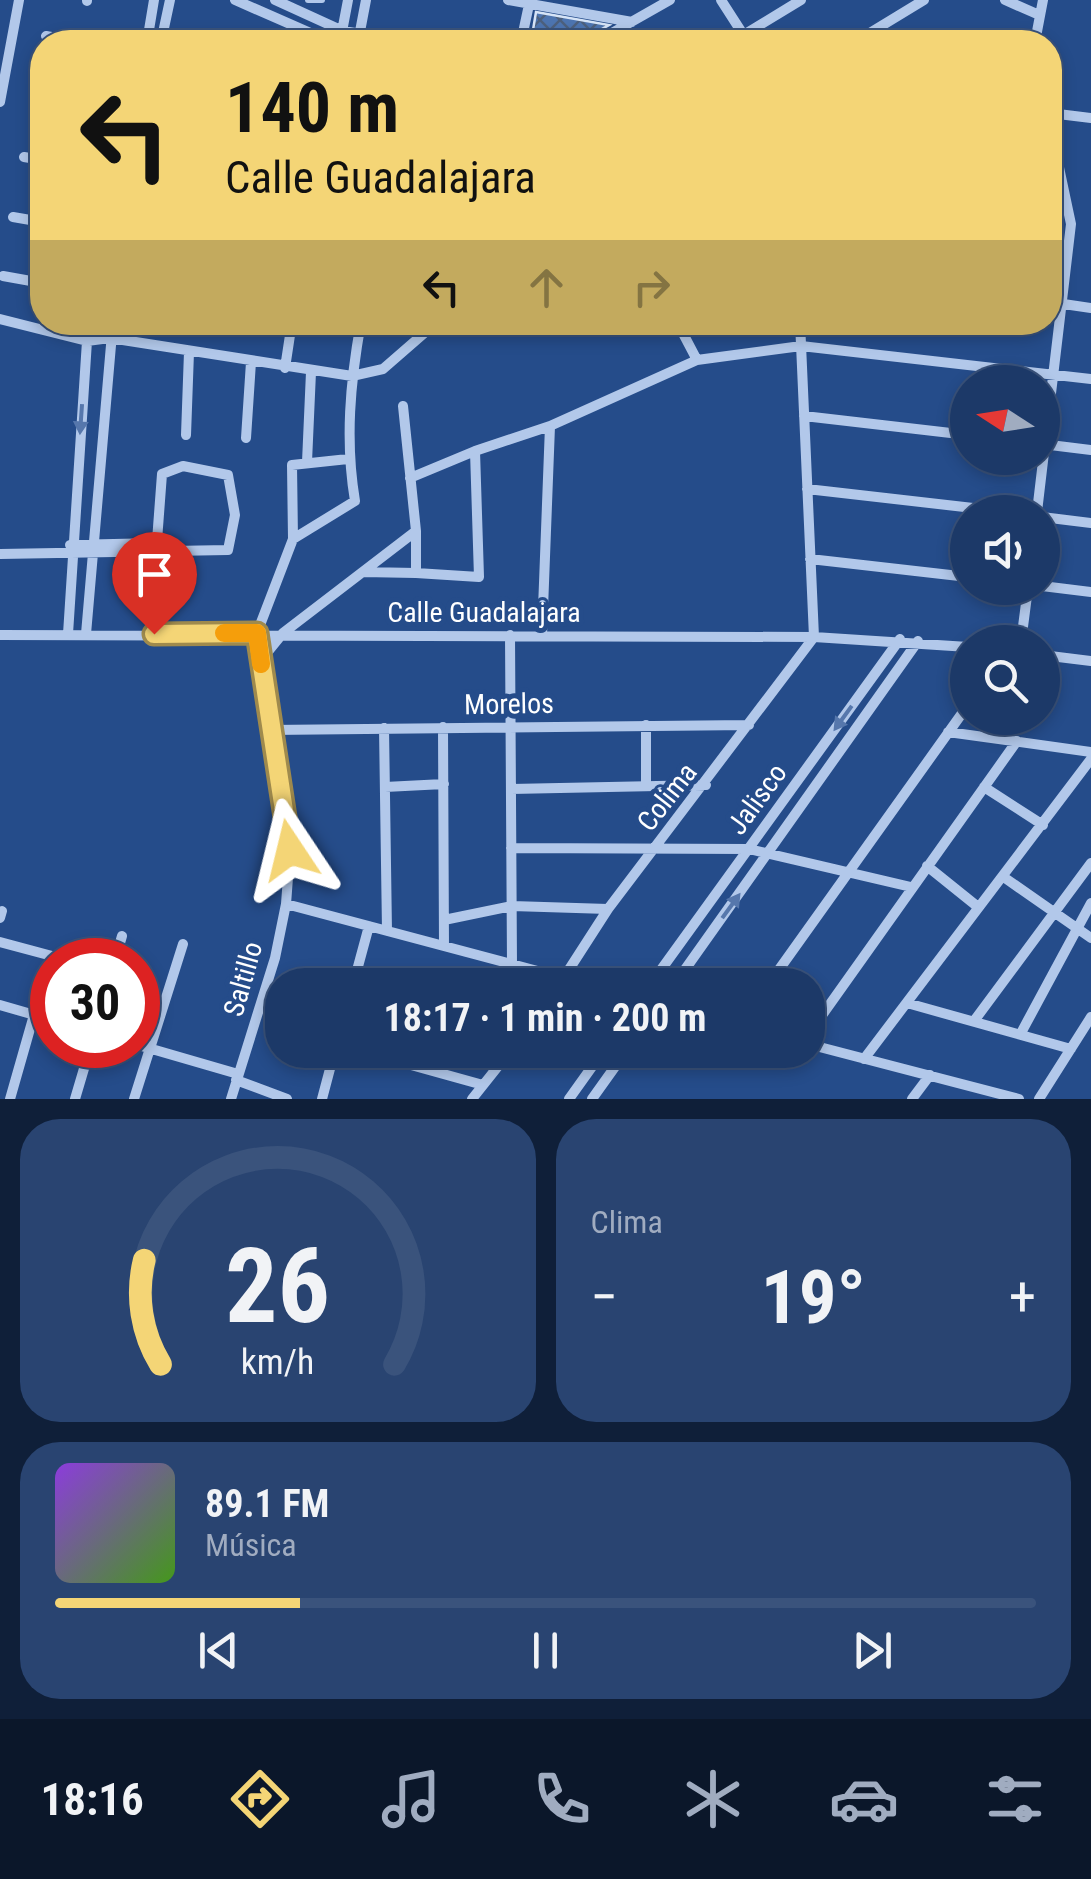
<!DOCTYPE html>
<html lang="es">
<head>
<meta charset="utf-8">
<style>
  :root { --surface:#1c3968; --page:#294471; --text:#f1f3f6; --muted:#a0acc0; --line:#3a537c; --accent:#f4d576 }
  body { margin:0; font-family:"Roboto Condensed",sans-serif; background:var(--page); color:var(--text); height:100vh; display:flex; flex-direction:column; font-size:38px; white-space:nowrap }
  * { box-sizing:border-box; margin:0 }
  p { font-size:32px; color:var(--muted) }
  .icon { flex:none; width:55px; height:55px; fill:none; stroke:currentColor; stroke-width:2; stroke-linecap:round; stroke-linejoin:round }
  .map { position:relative; height:1099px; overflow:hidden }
  .details { display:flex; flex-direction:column; gap:20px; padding:20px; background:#0f1f39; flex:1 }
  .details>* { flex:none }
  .banner { position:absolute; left:30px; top:30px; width:1032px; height:305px; border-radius:40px; box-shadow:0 5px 15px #0003,0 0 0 2px var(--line); background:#f4d576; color:#111; overflow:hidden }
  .needle { width:65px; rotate:282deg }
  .controls { position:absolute; left:950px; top:365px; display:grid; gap:20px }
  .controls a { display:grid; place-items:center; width:110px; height:110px; border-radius:50%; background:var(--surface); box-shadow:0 5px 15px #0003,0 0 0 2px var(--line); font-size:50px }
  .speed { position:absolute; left:30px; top:938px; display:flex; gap:20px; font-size:50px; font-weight:700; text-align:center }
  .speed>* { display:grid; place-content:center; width:130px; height:130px; border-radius:50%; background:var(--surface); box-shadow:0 5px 15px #0003,0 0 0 2px var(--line); line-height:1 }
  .speed .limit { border:15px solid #d22; background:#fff; color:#111 }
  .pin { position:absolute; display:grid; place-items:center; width:85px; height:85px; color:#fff; margin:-102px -42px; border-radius:50% 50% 50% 0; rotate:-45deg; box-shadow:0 0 10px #0007 }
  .pin .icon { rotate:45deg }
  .me { position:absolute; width:110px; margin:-55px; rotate:350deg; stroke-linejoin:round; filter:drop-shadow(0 0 8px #0008) }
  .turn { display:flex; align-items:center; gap:35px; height:210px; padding:0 30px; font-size:45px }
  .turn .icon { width:130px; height:130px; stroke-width:2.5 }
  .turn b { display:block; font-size:70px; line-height:85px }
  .lanes { display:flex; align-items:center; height:95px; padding:0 30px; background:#0003; justify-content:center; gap:50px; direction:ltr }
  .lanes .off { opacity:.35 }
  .big { font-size:75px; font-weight:700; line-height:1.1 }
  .details .card { flex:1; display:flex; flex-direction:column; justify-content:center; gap:15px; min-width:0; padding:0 35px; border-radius:40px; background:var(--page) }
  .details .dial { align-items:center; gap:0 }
  .dial svg { height:260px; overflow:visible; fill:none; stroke:var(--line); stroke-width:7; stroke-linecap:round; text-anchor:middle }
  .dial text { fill:var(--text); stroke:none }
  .song { display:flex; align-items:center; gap:30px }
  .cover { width:120px; height:120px; border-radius:15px; background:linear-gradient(135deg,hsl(270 70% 55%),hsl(100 70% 35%)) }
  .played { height:10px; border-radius:5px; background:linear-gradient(90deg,var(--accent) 25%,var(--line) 25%) }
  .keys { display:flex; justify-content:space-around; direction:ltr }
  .heat { display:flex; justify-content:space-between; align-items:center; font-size:55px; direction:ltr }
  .details .tiles { flex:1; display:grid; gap:20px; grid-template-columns:1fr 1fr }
  .card:last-child { grid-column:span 2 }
  .trip { position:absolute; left:265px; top:968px; width:560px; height:100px; border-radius:40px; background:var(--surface); box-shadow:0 5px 15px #0003,0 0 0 2px var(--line); font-weight:700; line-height:100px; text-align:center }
  .dock { display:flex; height:160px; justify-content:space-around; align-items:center; background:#0b172a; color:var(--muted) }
  .dock .icon { width:70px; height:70px }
  .dock .current { color:var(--accent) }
  .dock b { font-size:45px; color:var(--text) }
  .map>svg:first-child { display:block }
  .building { fill:url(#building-cross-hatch); stroke:#d6e4f7; stroke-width:2.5 }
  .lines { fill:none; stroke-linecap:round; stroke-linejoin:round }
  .lane { stroke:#b2c8ea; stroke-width:6 }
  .street { stroke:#b2c8ea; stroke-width:10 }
  .oneway { fill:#5677ac }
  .route-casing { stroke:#9f8a4d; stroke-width:25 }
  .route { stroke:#f4d576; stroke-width:18 }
  .slow { stroke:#f59e0b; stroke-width:18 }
  .labels { text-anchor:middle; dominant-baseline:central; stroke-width:10; stroke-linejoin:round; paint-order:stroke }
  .street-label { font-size:28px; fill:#fff; stroke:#254c8a }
</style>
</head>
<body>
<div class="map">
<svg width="1091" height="1099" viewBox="0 0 1091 1099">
  <defs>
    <pattern id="building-cross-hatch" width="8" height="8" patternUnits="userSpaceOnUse" patternTransform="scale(2.5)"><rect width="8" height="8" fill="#4d75b1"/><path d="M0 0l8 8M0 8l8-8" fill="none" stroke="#4c607e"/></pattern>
  </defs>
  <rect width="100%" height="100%" fill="#254c8a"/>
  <!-- building -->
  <path class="building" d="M536,12l73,13 -31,17h-47z"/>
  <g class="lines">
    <!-- lane -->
    <path class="lane" d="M308,0h14"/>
    <!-- street -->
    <path class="street" d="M235,0l96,42
      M275,0l68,31 68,11
      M508,0l124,22
      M721,0l27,42
      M1005,0l32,14
      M87,1v-1
      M46,36l33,6
      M147,42l7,-42
      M161,42l9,-42
      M340,42l8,-42
      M358,42l8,-42
      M521,42l9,-42
      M596,42l74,-42
      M732,42l69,-42
      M855,42l69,-42
      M1035,42l8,-42
      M35,99l7,1
      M0,102l19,-102
      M1050,113l41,5
      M24,157l18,3
      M13,217l29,5
      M3,276l39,7
      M1050,302l41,6
      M0,319l87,22 23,-3 242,38 31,-7 54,-47
      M677,322l20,38
      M285,368l7,-46
      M403,406l13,125
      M804,416l164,19
      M186,435l3,-83
      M246,438l5,-76
      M1042,444l49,6
      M307,462l4,-90
      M410,478l65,-27
      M807,489l201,23
      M1037,512l34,-288 -21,-99
      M1042,517l49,6
      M293,539l62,-38c-10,-60 -5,-118 6,-179
      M70,545l87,-2
      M0,554l228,-4 7,-35 -7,-40 -45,-9 -21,8 -6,80
      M810,559l158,18
      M363,572l53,1
      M1042,586l49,6
      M68,634l19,-293 7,-19
      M86,634l27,-312
      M0,635l814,2 154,10
      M510,635l2,329
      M542,635l8,-209 147,-66 104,-14 290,33
      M1021,642l7,-54
      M1042,655l49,6
      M261,660l22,-27 133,-102v42l63,4 -4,-126 75,-25
      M443,727l1,219
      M384,728l3,203
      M270,730l479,-5
      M948,732l143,20
      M646,786v-61
      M385,787l59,-3
      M984,787l59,38
      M511,789l195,-4
      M511,848l238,1 162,38
      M927,866l51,41
      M1005,878l86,60
      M286,904l304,81
      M0,918l2,-7
      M444,920l68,-14 96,3
      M0,942l67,18
      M115,960l7,-24
      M353,985l16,-59
      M559,985l49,-76 206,-272 -14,-315
      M650,985l250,-346
      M674,985l244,-344
      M768,985l200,-280
      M907,1003l164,46
      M0,1005l52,15
      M974,1021l117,-158
      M1021,1033l70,-130
      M808,1035l209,-294
      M808,1044l211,55
      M138,1045l100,29
      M357,1050l126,35
      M864,1059l227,-300
      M236,1080l51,19
      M10,1099l24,-84
      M75,1099l16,-54
      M134,1099l49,-155
      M231,1099l44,-141 11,-54 4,-53 -33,-218 36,-94 -1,-74 56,-6
      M322,1099l13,-49
      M472,1099l39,-49
      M569,1099l35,-49
      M592,1099l35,-49
      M912,1099l18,-24
      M1039,1099l52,-82"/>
  </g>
  <!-- one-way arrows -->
  <defs><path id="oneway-solid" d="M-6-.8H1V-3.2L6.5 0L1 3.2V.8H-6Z" transform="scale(2.5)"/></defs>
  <g class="oneway">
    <use href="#oneway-solid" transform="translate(81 419) rotate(94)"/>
    <use href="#oneway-solid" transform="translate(843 718) rotate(126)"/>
    <use href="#oneway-solid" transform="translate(731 906) rotate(-54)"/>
  </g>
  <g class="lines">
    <!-- route casing -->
    <g class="route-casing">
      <path id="route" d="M154,634l103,-1 33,217"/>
    </g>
    <!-- route -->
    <use href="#route" class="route"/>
    <!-- slow -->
    <path class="slow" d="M224,633h33l4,31"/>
  </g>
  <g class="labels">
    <!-- street labels -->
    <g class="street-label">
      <text x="484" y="612">Calle Guadalajara</text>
      <text transform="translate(509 704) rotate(-1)">Morelos</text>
      <text transform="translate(667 797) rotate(-52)">Colima</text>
      <text transform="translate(757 799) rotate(-54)">Jalisco</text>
      <text transform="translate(243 979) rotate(-74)">Saltillo</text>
    </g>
  </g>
</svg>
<div class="controls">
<a><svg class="needle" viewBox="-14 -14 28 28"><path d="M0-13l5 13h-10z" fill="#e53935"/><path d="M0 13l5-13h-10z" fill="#a0acc0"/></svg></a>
<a><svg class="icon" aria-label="sound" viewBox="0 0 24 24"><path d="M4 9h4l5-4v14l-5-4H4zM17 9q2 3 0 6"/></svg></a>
<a><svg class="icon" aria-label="search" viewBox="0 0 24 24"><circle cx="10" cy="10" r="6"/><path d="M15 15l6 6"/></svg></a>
</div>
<div class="speed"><div class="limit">30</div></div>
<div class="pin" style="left:154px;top:634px;background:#d93025"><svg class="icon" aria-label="arrive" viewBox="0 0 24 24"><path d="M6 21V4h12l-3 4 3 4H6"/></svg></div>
<svg class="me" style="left:290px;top:850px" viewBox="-20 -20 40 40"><path d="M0-17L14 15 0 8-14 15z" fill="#f4d576" stroke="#fff" stroke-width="4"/></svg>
<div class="trip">18:17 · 1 min · 200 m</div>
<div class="banner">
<div class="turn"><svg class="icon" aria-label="left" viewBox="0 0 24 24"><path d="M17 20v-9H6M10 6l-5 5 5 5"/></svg><div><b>140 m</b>Calle Guadalajara</div></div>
<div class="lanes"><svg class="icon" aria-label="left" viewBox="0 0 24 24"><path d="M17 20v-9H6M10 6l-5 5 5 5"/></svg><svg class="icon off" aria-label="ahead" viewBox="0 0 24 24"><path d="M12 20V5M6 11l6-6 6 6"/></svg><svg class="icon off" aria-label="right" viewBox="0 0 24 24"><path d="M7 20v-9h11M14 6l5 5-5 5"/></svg></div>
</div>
</div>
<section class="details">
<div class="tiles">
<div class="card dial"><svg viewBox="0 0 100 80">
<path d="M14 69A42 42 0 1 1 86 69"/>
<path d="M14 69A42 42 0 0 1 9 37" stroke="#f4d576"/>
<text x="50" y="56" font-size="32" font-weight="700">26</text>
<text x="50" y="72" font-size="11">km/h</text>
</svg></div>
<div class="card"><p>Clima</p>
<div class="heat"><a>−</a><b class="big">19°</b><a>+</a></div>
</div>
<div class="card">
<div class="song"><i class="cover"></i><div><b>89.1 FM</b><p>Música</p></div></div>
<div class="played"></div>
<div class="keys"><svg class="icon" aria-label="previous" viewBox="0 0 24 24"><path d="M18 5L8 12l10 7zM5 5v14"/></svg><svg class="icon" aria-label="pause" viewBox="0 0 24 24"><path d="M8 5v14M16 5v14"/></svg><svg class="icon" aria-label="next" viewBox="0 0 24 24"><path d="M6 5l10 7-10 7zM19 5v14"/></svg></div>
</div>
</div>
</section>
<nav class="dock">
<b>18:16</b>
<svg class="icon current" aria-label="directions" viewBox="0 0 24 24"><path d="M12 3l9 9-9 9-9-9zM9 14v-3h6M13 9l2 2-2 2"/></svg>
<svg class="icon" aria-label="music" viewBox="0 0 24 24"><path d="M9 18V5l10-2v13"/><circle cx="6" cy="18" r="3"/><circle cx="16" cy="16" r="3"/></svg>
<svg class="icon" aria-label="phone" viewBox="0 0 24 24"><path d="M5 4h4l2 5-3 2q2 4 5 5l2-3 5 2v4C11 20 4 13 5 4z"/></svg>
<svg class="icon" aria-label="climate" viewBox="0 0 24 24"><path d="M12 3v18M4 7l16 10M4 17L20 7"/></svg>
<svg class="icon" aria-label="car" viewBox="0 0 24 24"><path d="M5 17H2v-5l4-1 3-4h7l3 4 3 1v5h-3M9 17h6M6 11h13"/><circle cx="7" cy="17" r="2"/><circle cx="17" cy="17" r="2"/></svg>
<svg class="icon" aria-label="filters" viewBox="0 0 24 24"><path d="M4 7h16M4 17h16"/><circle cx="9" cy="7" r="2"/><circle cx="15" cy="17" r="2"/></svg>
</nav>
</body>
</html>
